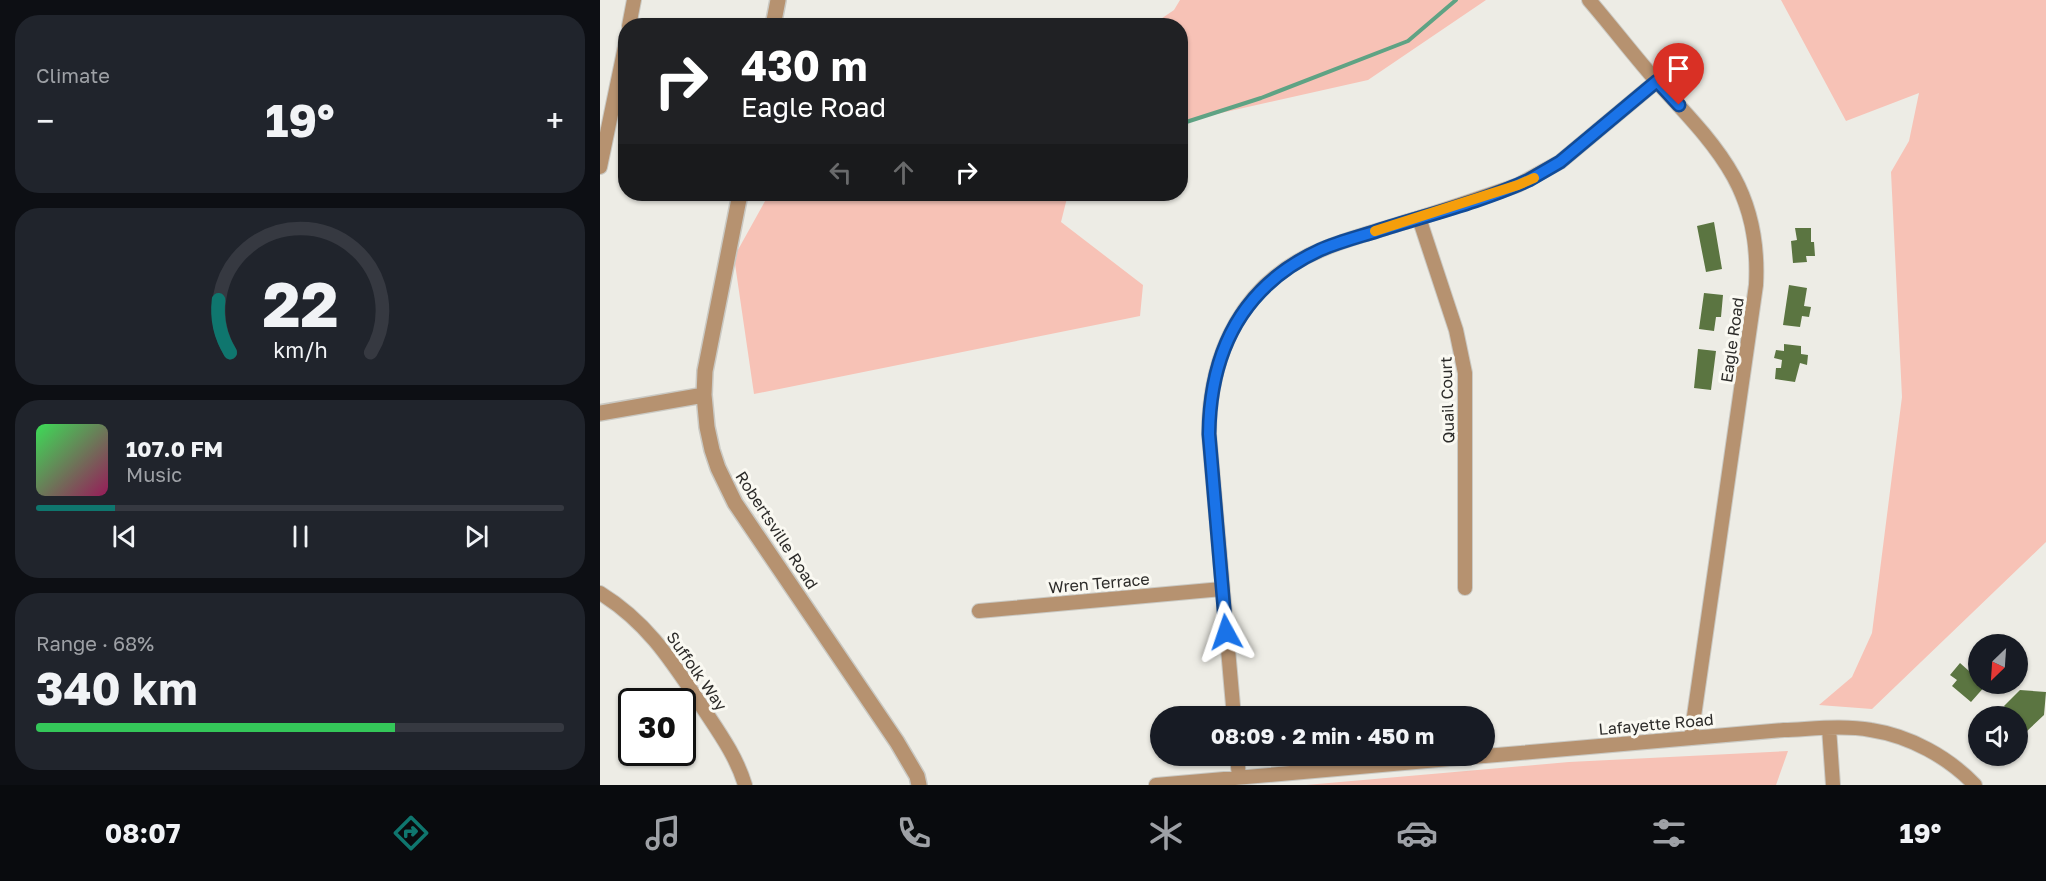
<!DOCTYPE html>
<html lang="en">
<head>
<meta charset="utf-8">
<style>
  :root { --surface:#171b24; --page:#20242c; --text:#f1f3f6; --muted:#9ea1a6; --line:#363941; --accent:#0f766e }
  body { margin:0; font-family:"Golos Text",sans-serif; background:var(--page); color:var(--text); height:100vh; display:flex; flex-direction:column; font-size:22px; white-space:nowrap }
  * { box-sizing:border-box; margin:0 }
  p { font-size:20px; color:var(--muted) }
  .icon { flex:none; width:33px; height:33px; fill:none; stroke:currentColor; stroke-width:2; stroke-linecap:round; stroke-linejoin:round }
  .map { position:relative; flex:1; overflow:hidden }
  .drawer { display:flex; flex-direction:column; gap:15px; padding:15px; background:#0d0f14; width:600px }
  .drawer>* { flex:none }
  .guide { position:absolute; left:18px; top:18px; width:570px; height:183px; border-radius:24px; box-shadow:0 2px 4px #0004; background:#202124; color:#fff; overflow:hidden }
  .needle { width:39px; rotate:205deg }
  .fabs { position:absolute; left:1368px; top:634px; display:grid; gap:12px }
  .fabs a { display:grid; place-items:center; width:60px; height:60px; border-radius:50%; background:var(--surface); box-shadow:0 2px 4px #0004; font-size:30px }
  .speed { position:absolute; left:18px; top:688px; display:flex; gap:12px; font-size:30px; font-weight:700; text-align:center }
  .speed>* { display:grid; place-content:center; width:78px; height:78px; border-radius:50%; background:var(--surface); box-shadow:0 2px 4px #0004; line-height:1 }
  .speed .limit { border:3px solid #111; border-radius:9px; background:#fff; color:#111 }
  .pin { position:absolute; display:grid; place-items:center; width:51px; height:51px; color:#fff; margin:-62px -26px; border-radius:50% 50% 50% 0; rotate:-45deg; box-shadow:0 0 6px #0007 }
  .pin .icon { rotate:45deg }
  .me { position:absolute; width:66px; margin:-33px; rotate:355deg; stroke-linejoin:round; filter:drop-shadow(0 0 4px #0008) }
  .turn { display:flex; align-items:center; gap:21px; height:126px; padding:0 24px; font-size:27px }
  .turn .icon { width:78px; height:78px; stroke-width:2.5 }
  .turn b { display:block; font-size:42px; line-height:51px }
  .lanes { display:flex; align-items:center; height:57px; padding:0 24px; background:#0003; justify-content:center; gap:30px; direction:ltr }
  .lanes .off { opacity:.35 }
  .big { font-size:45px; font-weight:700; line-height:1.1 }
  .drawer .widget { flex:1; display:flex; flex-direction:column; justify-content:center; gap:9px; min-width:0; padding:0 21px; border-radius:24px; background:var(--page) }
  .drawer .dial { align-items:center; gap:0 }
  .dial svg { height:156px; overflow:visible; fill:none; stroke:var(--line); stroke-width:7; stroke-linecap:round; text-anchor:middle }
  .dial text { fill:var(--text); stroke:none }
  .song { display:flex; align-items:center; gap:18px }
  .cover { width:72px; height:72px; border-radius:9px; background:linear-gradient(135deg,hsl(130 70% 55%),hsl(330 70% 35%)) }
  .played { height:6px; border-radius:3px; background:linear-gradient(90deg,var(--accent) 15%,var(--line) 15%) }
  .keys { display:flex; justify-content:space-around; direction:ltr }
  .heat { display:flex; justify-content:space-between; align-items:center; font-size:33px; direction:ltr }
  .charge { height:9px; border-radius:4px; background:linear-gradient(90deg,#34c759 68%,var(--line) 0) }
  .trip { position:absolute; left:550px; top:706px; width:345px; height:60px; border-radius:30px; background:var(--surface); box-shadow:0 2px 4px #0004; font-weight:700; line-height:60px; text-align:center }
  .menu { display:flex; height:96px; justify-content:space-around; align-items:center; background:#090b0e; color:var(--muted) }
  .menu .icon { width:42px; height:42px }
  .menu .on { color:var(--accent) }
  .menu b { font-size:27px; color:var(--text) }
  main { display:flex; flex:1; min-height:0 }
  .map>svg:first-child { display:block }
  .green { fill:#f7c2b6 }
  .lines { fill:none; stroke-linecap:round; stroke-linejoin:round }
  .stream { stroke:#5fa384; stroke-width:4 }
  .building { fill:#5b7541 }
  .minor-casing { stroke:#cac9c3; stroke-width:16 }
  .tertiary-casing { stroke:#cac9c3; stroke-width:18 }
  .minor { stroke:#b69270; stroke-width:14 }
  .tertiary { stroke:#b69270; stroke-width:15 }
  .route-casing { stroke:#114b97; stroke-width:15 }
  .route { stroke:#1a73e8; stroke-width:10 }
  .slow { stroke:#f59e0b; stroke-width:10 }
  .labels { text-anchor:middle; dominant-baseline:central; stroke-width:6; stroke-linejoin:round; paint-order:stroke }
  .street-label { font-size:16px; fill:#2c2b29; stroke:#faf9f2 }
</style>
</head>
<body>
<main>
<section class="drawer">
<div class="widget"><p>Climate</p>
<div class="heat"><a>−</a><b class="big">19°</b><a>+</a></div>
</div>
<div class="widget dial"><svg viewBox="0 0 100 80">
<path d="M14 69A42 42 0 1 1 86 69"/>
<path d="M14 69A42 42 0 0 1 8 42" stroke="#0f766e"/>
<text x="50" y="56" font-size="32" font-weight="700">22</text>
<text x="50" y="72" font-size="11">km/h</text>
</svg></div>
<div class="widget">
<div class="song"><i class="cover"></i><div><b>107.0 FM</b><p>Music</p></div></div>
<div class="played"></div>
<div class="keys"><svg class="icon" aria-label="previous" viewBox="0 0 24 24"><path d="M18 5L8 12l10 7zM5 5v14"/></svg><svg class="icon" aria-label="pause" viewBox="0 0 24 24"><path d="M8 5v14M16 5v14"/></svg><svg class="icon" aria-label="next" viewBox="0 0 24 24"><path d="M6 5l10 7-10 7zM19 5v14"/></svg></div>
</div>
<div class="widget"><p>Range · 68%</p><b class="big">340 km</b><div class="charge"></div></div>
</section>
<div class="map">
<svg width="1446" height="785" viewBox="0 0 1446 785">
  <rect width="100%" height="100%" fill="#edece5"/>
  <!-- green -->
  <path class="green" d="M580,0h306l-118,80 -187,42 -1,-96 -28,-1 22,-15z
    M1181,0h265v542l-174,167 -53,-4 33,-28 20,-44 30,-236 -11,-225 18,-31 10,-48 -73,28z
    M169,194h299l-7,28 82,63 -3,31 -386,78 -20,-137z
    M1188,751l-12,34h-470l263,-23z"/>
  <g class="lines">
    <!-- stream -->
    <path class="stream" d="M580,124l81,-26 147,-57 48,-41"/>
  </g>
  <!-- building -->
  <path class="building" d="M1114,222l8,47 -16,3 -9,-46z
    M1195,228h16v14h3l1,14h-9l1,6 -14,1 -2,-22 6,-1z
    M1189,285l18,3 -3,18 7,1 -2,10 -7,-1 -2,11 -17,-2z
    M1104,293l19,2 -2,22h-5l-2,14 -15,-2z
    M1184,344l17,2v8l7,1 -1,10 -7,-2 -5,19 -20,-3 1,-11h5l1,-8 -8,-2 2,-8 8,1z
    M1098,349l18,2 -5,39 -17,-2z
    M1360,663l18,16v5l8,1 -15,17 -19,-16 5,-6 -7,-5z
    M1420,690l26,2 -2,23 -17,16 -9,-10v-4h-4l-10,-11z"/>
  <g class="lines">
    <!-- minor casing -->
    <g class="minor-casing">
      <path id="minor" d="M989,0c24,28 46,57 70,84 60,65 102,107 97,201l-65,452
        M29,26l5,-26
        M0,167l26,-125
        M819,218l37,112 9,43v215
        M0,593c47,29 71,67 101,112 17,26 35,50 44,80
        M379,611l243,-22
        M634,717l-25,-283c0,-81 34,-153 114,-185 26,-11 55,-18 82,-27 38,-11 75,-24 113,-37l42,-23 97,-81
        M1229,728l4,57
        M637,756l2,21
        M885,756l299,-26c28,-1 59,-5 87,0 39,6 77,27 104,55
        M556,785l327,-29"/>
    </g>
    <!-- tertiary casing -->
    <g class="tertiary-casing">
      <path id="tertiary" d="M173,26l5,-26
        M140,194l-35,177 -1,24 3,32 5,23 6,18 17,35 162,239 20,34 2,9
        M0,413l104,-18"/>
    </g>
    <!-- minor -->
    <use href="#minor" class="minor"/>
    <!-- tertiary -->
    <use href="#tertiary" class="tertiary"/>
  </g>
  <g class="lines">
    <!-- route casing -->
    <g class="route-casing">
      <path id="route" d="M626,632l-17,-198c1,-83 33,-148 111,-184 18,-8 38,-13 57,-19 50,-16 104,-29 152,-51l31,-18 97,-81 22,24"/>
    </g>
    <!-- route -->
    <use href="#route" class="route"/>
    <!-- slow -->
    <path class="slow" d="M775,231l143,-46 16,-7"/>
  </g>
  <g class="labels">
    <!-- street labels -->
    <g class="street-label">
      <text transform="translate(1132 340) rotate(-82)">Eagle Road</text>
      <text transform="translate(847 400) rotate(-92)">Quail Court</text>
      <text transform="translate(177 530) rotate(57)">Robertsville Road</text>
      <text transform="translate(499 583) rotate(-5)">Wren Terrace</text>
      <text transform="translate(97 671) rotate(55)">Suffolk Way</text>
      <text transform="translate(1056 724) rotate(-5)">Lafayette Road</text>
    </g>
  </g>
</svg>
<div class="fabs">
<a><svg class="needle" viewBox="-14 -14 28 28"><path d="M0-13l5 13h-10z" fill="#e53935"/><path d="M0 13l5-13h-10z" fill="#9ea1a6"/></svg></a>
<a><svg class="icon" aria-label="sound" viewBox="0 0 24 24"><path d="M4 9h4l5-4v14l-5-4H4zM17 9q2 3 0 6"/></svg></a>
</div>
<div class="speed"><div class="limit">30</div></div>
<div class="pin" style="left:1079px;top:105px;background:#d93025"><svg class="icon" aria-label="arrive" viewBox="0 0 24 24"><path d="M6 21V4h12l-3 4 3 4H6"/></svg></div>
<svg class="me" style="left:626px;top:632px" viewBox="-20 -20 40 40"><path d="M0-17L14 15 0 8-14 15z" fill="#1a73e8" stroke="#fff" stroke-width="4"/></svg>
<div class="trip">08:09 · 2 min · 450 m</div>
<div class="guide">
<div class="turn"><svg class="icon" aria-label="right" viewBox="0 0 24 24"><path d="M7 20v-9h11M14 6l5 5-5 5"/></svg><div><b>430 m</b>Eagle Road</div></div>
<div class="lanes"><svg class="icon off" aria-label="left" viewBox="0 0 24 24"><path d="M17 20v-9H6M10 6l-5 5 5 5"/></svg><svg class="icon off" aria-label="ahead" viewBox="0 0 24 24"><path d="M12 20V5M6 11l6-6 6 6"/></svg><svg class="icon" aria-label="right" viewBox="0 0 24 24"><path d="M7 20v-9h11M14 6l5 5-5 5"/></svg></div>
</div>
</div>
</main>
<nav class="menu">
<b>08:07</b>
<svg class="icon on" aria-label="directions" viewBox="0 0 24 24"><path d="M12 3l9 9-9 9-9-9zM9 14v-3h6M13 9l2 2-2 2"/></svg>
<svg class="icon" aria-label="music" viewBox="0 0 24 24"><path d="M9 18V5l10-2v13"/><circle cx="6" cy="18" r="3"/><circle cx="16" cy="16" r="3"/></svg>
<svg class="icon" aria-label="phone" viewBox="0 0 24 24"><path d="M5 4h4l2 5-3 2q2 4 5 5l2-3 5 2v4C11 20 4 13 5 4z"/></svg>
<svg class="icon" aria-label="climate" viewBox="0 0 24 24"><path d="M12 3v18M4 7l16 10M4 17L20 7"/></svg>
<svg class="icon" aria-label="car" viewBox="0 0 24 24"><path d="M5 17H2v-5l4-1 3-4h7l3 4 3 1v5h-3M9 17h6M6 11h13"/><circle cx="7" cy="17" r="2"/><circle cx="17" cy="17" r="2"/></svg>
<svg class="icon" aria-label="filters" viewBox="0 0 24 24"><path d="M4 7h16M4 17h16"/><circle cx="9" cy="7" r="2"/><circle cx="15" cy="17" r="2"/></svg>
<b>19°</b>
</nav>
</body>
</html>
